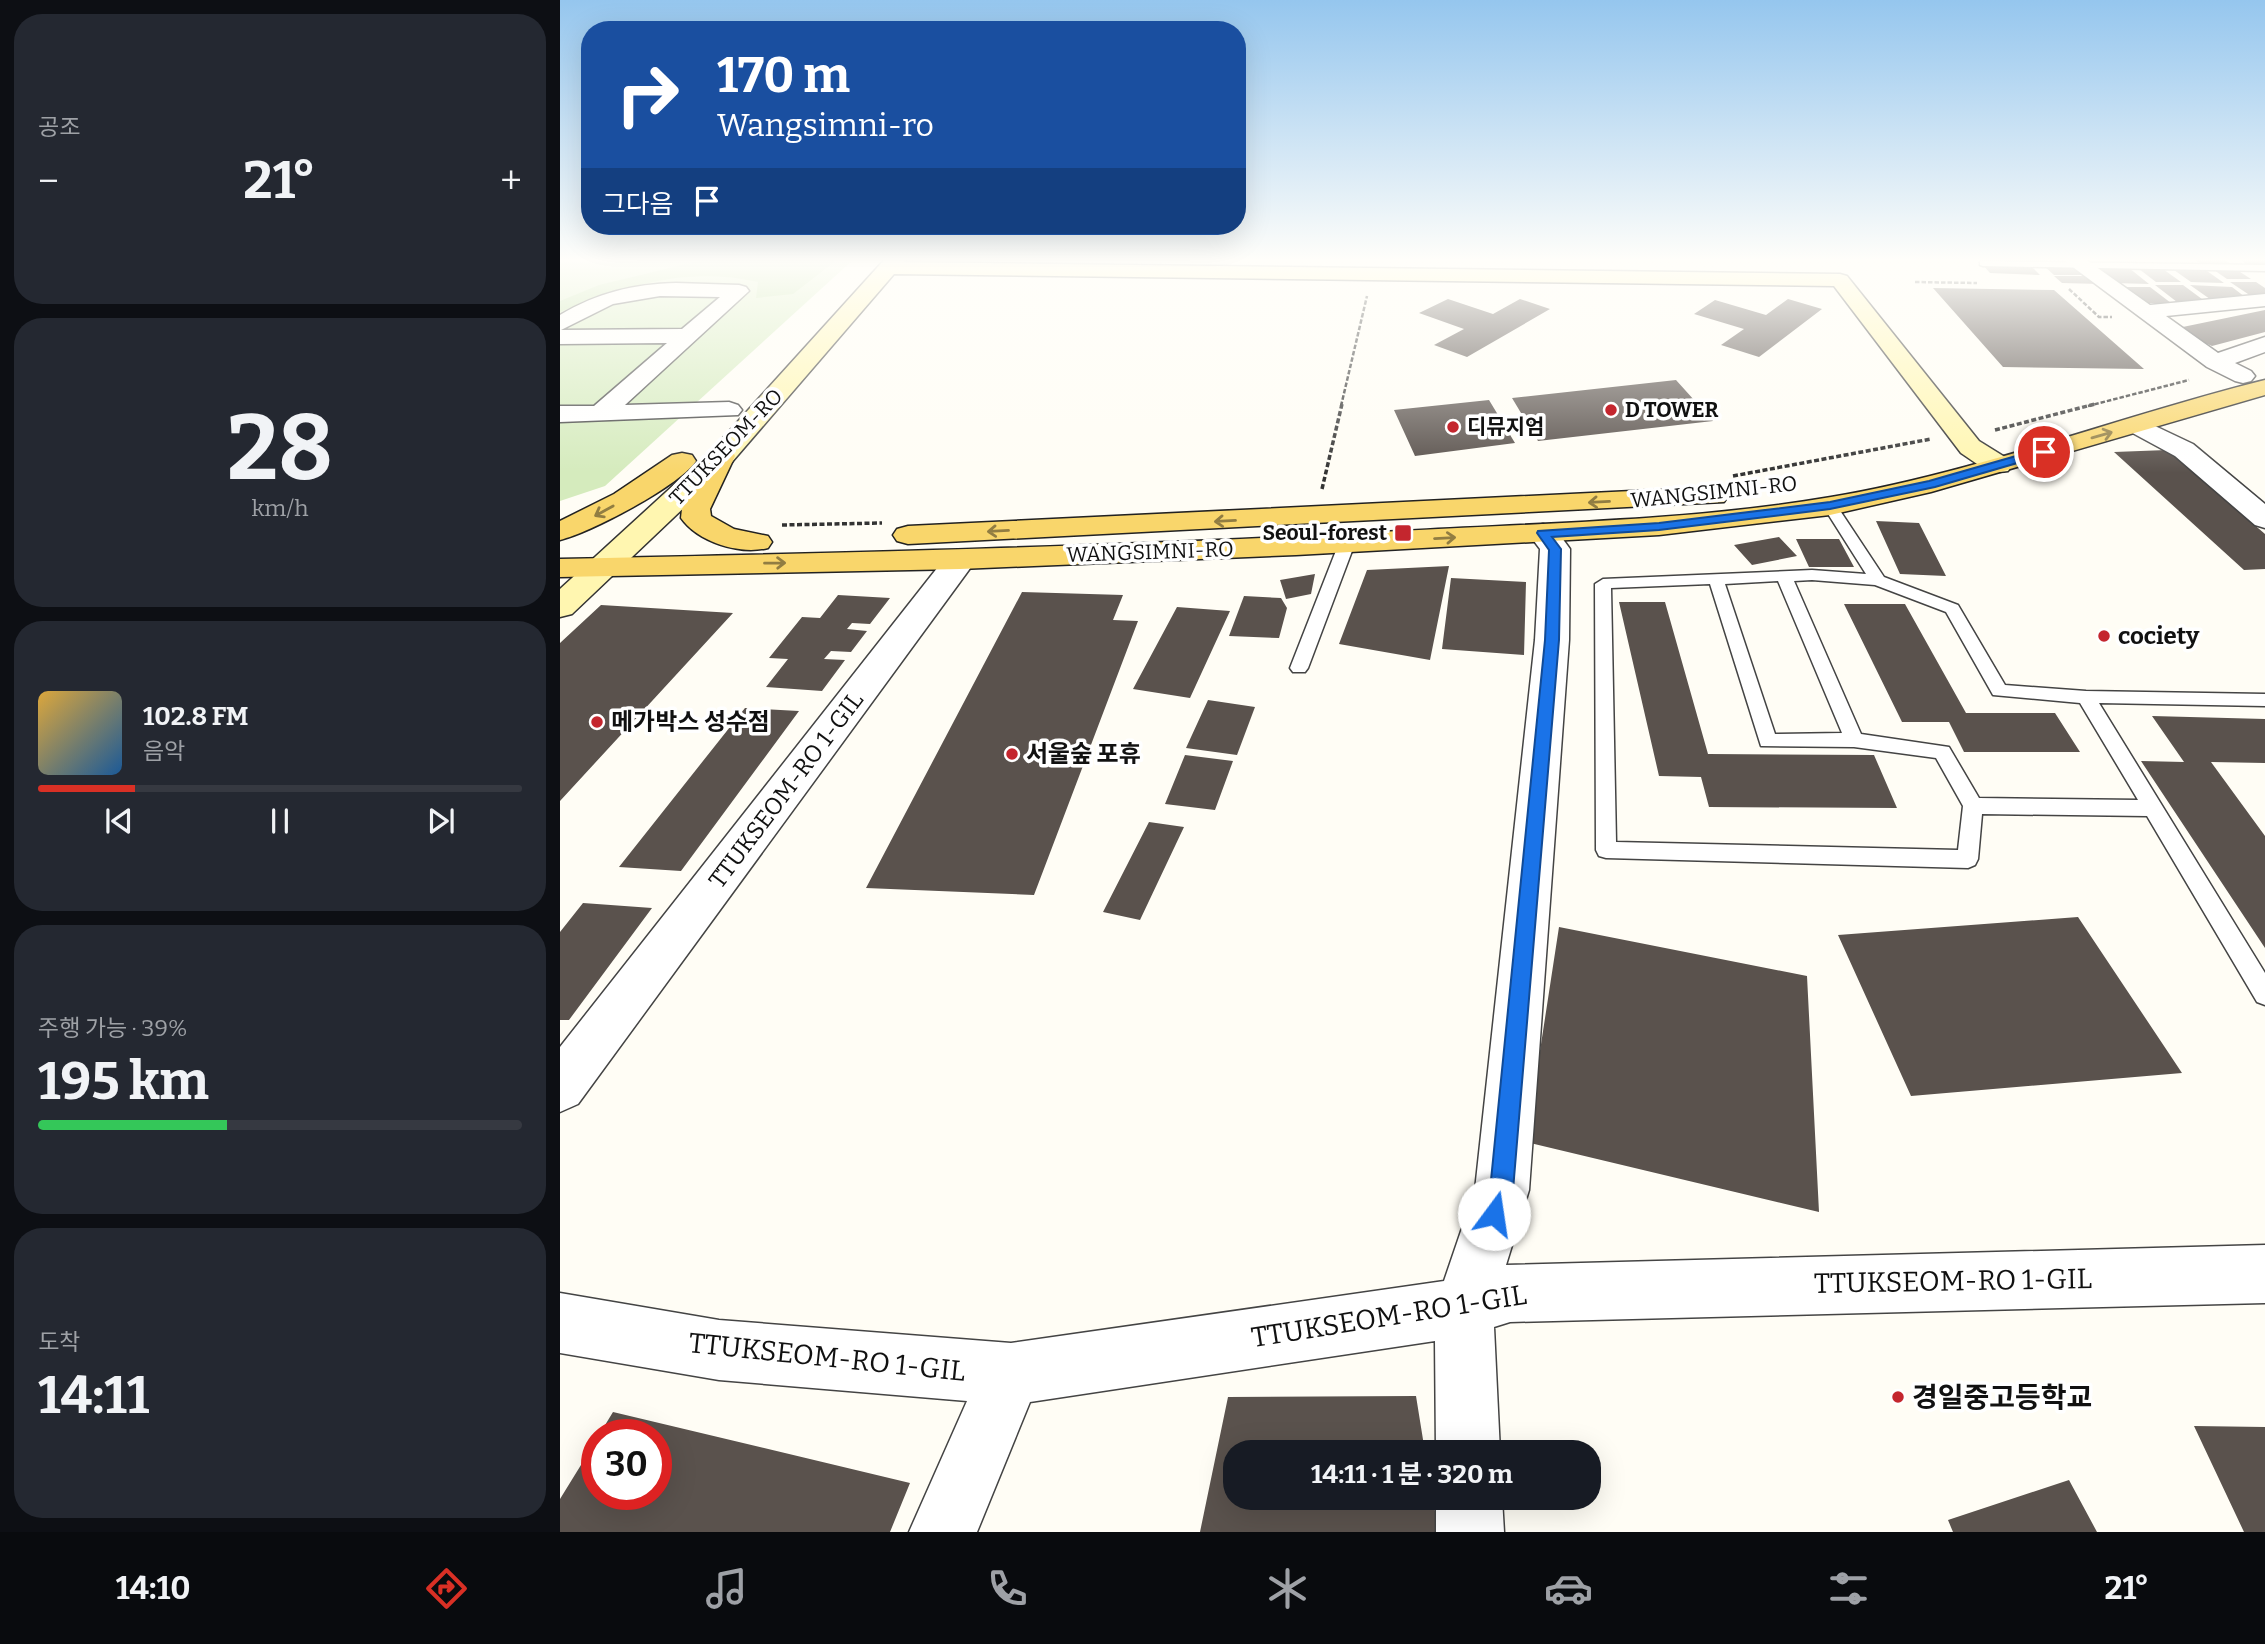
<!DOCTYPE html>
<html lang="ko">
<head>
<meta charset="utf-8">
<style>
  :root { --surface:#171b24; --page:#242831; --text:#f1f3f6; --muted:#9ea1a6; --line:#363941; --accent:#d93025 }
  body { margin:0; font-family:Bitter,"Noto Sans KR",serif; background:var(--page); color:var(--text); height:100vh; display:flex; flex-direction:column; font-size:26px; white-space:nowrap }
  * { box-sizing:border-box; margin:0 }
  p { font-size:23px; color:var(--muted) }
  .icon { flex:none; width:38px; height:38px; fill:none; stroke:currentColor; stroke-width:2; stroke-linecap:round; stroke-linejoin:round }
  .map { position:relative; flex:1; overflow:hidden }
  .drawer { display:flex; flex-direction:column; gap:14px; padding:14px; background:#0d0f14; width:560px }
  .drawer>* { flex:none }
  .banner { position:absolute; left:21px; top:21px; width:665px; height:214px; border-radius:28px; box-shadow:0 7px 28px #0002; background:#1a4fa0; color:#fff; overflow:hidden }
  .speed { position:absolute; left:21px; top:1419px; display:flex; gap:14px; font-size:35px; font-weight:700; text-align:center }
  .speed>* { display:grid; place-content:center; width:91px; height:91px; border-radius:50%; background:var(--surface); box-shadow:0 7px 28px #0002; line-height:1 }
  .speed .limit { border:10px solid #d22; background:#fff; color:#111 }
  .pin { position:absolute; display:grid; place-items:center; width:60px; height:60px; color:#fff; margin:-30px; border:4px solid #fff; border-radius:50%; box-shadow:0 2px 7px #0007 }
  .me { position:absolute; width:77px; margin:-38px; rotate:14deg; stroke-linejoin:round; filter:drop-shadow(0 0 5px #0008) }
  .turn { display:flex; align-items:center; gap:24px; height:147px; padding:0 21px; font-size:32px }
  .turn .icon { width:91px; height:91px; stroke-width:2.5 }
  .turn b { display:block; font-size:49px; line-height:60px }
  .then { display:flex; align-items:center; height:66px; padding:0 21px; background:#0003; gap:14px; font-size:26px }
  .big { font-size:52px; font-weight:700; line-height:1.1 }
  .drawer .card { flex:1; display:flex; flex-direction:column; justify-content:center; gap:10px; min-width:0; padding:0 24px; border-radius:28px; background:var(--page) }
  .drawer .dial { align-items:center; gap:0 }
  .dial b { font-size:91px; line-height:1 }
  .song { display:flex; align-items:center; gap:21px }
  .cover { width:84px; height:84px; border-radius:10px; background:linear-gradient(135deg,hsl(40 70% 55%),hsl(210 70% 35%)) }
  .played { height:7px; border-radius:4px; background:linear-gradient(90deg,var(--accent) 20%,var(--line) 20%) }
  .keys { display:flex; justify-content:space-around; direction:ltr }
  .heat { display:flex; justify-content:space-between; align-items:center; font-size:38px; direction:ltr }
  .charge { height:10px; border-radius:5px; background:linear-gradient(90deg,#34c759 39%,var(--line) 0) }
  .trip { position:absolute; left:663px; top:1440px; width:378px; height:70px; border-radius:28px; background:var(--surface); box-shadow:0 7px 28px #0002; font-weight:700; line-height:70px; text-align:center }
  .menu { display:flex; height:112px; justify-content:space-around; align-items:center; background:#090b0e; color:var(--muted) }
  .menu .icon { width:49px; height:49px }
  .menu .active { color:var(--accent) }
  .menu b { font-size:32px; color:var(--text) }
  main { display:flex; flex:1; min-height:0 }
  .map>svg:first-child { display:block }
  .green { fill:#d5ebbd }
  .forest { fill:#b9dc9c }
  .building { fill:#5a524d }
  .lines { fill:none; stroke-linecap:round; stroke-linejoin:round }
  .lane-casing { stroke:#444; stroke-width:3 }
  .street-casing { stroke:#444; stroke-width:3 }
  .secondary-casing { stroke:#333; stroke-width:3 }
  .primary-casing { stroke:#222; stroke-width:3 }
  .path-far1 { stroke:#333; stroke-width:2.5; stroke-dasharray:4.5 2; stroke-linecap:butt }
  .path { stroke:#333; stroke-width:3.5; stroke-dasharray:5 2.5; stroke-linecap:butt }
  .lane { fill:#fff; fill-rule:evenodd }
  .street { fill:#fff; fill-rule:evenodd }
  .secondary { fill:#fff6b0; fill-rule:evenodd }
  .primary { fill:#f9d66b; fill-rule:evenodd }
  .oneway { stroke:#917d42 }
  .route { fill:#1a73e8; stroke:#114b97; stroke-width:2 }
  .poi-dot { fill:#c4262e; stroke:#fff; stroke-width:2.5 }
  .labels { text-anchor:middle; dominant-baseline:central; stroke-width:7; stroke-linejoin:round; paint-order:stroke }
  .far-poi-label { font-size:21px; font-weight:bold; fill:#111; stroke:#fff; text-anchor:start }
  .far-street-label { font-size:21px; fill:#111; stroke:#fff }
  .poi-label { font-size:24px; font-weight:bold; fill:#111; stroke:#fff; text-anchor:start }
  .street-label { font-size:24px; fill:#111; stroke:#fff }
  .near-street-label { font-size:28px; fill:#111; stroke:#fff }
  .near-poi-label { font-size:28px; font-weight:bold; fill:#111; stroke:#fff; text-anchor:start }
</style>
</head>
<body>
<main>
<section class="drawer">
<div class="card"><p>공조</p>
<div class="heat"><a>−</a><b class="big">21°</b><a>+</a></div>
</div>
<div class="card dial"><b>28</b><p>km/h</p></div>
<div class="card">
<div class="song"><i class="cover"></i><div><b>102.8 FM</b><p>음악</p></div></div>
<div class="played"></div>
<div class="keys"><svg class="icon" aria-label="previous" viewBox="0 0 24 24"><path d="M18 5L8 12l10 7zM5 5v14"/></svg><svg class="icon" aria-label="pause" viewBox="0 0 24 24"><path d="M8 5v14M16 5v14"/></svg><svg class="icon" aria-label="next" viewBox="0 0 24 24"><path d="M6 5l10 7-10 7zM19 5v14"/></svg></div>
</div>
<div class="card"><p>주행 가능 · 39%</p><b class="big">195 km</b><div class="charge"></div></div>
<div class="card"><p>도착</p><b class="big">14:11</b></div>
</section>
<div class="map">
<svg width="1705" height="1532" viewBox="0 0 1705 1532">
  <rect width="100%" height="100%" fill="#fffdf5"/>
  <!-- green -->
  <path class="green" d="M0,259h294l-249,227 -45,15z"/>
  <!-- forest -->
  <path class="forest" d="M147,259h131l-45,35 -37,4 2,-16c-72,-16 -132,4 -198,30v-11l39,-16z"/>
  <!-- building -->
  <path class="building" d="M1634,259h29l8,5h-30z
    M1679,259h26v7l-17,-1z
    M1423,265l49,2 8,8 -50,-2z
    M1483,265h31l11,10h-31z
    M1540,268h29l20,16 -35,-1 -17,-13h5z
    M1579,269h24l18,13h-25z
    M1614,270l33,1 17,12 -33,-1z
    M1654,270h23l14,9h-24z
    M1494,276h36l11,8 -39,-1z
    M1670,282h26l9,6v6l-4,-1 4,3h-14z
    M1595,285h28l23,17h-29z
    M1630,285l42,2 17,13 -32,4z
    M1561,287h29l21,16h-30z
    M1373,288l121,2 90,79 -141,-2z
    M888,299l45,15 27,-15 30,10 -83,48 -33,-12 30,-16 -45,-16z
    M1228,299l34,10 -63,48 -38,-12 23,-16 -50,-15 21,-14 51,15z
    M1705,310v22l-53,14 -39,-17z
    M1116,380l37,41 -175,20 -26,-43z
    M929,400l26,43 -100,13 -21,-46z
    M1607,450l98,84v35l-21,1 -130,-118z
    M1316,521l43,2 27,53 -46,-2z
    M1219,537l18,19 -45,9 -18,-20z
    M1236,539h43l15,28h-45z
    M889,566l-19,94 -91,-16 28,-74z
    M755,574l-4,20 -25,5 -6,-19z
    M891,578l75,4 -2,73 -82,-6z
    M462,592l101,3 -10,25 25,1 -104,274 -168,-7z
    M278,595l52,3 -20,26 -18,-1 -5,6 20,2 -16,21 -20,-1 -7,8 21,1 -23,31 -56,-4 22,-28 -19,-1 33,-41 18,1z
    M684,596l37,2 6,10 -8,30 -50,-2z
    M1059,602h46l43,152 166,1 23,53 -188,-1 -8,-30 -42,-1z
    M1284,604h61l61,109h89l25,39h-116l-15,-30h-47z
    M41,605l132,8 -173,188v-158z
    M617,607l53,4 -40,87 -57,-9z
    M648,700l47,7 -18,48 -51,-7z
    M185,708l54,3 -118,160 -62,-4z
    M1592,716l113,3v44l-54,-1 54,74v112l-124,-187 43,1z
    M625,755l48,6 -18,49 -50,-6z
    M589,822l35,5 -44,93 -37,-8z
    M23,903l69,5 -83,112h-9v-88z
    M1518,917l104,156 -271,23 -73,-161z
    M999,927l248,49 12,236 -293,-70z
    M856,1396l9,56h-189v46h197l5,34h-238l28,-135z
    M53,1412l297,71 -20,49h-330v-33l37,-60v55h59v-59h-57z
    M1634,1426l71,1v105h-21z
    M1509,1480l28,52h-144l-5,-12z"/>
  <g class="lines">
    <!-- lane casing -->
    <g class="lane-casing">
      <path id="lane" d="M1420,261l285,4v6l-282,-5 -3,-1z
        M1270,502l5,1 49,74 74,28 47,80 81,6 179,3v12l-166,-3 166,270v32l-8,-3 -110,-186 -165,-2 -4,45 -3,6 -7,3 -362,-10 -7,-2 -3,-6 -1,-266 8,-5 209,-9 54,4 -43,-68zM1252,580l63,5 71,27 47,83 87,8 58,97 -159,-2 -30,-51 -88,-13 -67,-153zM1218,581l64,152 -67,1 -50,-150zM1150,584l51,162 93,1 82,11 27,48 -5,44 -342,-8 -5,-254z
        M787,538l8,5 -47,125 -3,4h-12l-3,-4 49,-125z"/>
    </g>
    <!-- street casing -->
    <g class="street-casing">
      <path id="street" d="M1502,259h23l65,46 115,-11v12l-99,10 52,37 47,-16v15l-30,11 16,8 4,5 -4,5 -8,2 -8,-2 -28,-14z
        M116,283l63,2 7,2 3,4 -124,114 104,-3 9,3 4,5 -4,5 -178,7v-16h34l73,-63 -107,1v-29c37,-22 73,-31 116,-32zM100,296l60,1 -38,32 -121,1 52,-26z
        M1576,417l57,27 72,60v24l-10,-3 -80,-69 -48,-26 -4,-5 4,-5z
        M983,524l11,3 16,22 -1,91 -40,550 -23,75 759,-20v58l-755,19 -16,5 6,125h-64l-1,-111 -405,61 -53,130h-68l58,-131 -248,-21 -159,-27v-60l159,27 292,23 433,-62 31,-91 60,-550 5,-91 -12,-16 4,-6z
        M400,551l11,2 4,7 -4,7 -393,537 -18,8v-65l389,-494z
        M876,1498h66l2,34h-68z"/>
    </g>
    <!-- secondary casing -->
    <g class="secondary-casing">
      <path id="secondary" d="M325,259h21l-2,3 936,12 7,2 132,165 29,18 4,6 -4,6c-19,4 -32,-8 -47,-18l-127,-167 -940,-12 -162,188 -160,152 -12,3v-28l152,-139z"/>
    </g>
    <!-- primary casing -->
    <g class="primary-casing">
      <path id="primary" d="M1705,380v15l-334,97 -101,23 -171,20 -363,20 -336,14 -400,8v-18c280,-6 560,-12 839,-28 144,-8 290,-10 432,-34 148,-25 289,-81 434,-117z
        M162,448l10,2 3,6 -25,53 1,7 23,13 34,7 4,6 -4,6c-29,7 -70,-6 -87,-30l1,-9 27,-53 3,-6z
        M122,453l10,2 4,6c-18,26 -105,71 -136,79v-19l54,-27 58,-39z
        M1154,487l10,3 4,6 -4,6 -816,42 -11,-3 -4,-6 4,-6 11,-3z"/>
    </g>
    <!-- path-far1 -->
    <path class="path-far1" d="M1355,282l62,1
      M1509,289l30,28h13
      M781,406l26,-110
      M1528,406l101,-26"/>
    <!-- path -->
    <path class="path" d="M1435,430l100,-26
      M1173,476l198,-37
      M762,489l20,-85
      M222,525l100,-2"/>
    <!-- lane -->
    <use href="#lane" class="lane"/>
    <!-- street -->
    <use href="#street" class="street"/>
    <!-- secondary -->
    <use href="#secondary" class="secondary"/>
    <!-- primary -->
    <use href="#primary" class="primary"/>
  </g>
  <!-- one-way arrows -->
  <defs><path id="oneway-shaft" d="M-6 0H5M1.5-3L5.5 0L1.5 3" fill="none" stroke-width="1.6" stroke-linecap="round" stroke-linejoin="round" transform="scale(1.75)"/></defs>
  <g class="oneway">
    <use href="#oneway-shaft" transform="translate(1542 435) rotate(-16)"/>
    <use href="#oneway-shaft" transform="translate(1039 502) rotate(177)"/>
    <use href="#oneway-shaft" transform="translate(44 511) rotate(151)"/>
    <use href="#oneway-shaft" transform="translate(665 521) rotate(177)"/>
    <use href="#oneway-shaft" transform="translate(438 531) rotate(177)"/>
    <use href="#oneway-shaft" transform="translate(885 538) rotate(-3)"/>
    <use href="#oneway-shaft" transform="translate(215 563) rotate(-1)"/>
  </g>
  <!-- sky -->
  <linearGradient id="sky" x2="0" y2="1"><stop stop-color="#95c6ee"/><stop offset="0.55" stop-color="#fffefa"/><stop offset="1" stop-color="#fffefa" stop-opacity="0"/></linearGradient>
  <rect width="1705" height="473" fill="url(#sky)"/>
  <!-- route -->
  <path class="route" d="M1484,448l6,4 -2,2 -113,33 -105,22 -171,21 -107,7 9,12 -2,91 -46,550 -11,32 -8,3 -8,-3 -3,-8 7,-24 55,-550 4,-90 -12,-17 1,-2 121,-8 171,-21 99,-21z"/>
  <!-- markers -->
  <g class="poi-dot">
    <circle cx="1051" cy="410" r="7"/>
    <circle cx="893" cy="427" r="7"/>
    <rect x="834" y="524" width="18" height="18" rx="3.5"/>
    <circle cx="1544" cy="636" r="7"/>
    <circle cx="37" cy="722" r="7"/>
    <circle cx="452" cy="754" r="7"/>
    <circle cx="1338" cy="1397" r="7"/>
  </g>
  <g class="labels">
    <!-- far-poi labels -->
    <g class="far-poi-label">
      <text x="1065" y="410">D TOWER</text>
      <text x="907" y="427">디뮤지엄</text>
      <text x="827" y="533" text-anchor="end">Seoul-forest</text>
    </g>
    <!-- far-street labels -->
    <g class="far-street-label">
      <text transform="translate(166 447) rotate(-46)">TTUKSEOM-RO</text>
      <text transform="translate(1154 492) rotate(-6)">WANGSIMNI-RO</text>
      <text transform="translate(590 552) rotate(-2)">WANGSIMNI-RO</text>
    </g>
    <!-- poi labels -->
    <g class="poi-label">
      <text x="1558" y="636">cociety</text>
      <text x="51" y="722">메가박스 성수점</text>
      <text x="466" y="754">서울숲 포휴</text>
    </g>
    <!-- street labels -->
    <g class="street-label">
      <text transform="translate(226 790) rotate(-53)">TTUKSEOM-RO 1-GIL</text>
    </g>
    <!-- near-street labels -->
    <g class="near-street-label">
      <text transform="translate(1393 1281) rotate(-1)">TTUKSEOM-RO 1-GIL</text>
      <text transform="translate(829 1316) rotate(-9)">TTUKSEOM-RO 1-GIL</text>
      <text transform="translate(267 1357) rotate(6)">TTUKSEOM-RO 1-GIL</text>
    </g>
    <!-- near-poi labels -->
    <g class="near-poi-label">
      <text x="1352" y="1397">경일중고등학교</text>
    </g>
  </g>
</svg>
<div class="speed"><div class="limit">30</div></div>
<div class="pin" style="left:1484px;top:452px;background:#d93025"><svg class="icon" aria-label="arrive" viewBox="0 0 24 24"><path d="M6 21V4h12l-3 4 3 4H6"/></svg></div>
<svg class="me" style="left:934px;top:1214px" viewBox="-20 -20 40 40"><circle r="19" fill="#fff"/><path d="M0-13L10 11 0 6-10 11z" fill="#1a73e8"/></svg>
<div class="trip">14:11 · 1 분 · 320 m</div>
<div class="banner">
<div class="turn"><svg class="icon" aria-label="right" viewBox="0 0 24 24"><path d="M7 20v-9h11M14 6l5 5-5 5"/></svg><div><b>170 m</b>Wangsimni-ro</div></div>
<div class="then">그다음<svg class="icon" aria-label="arrive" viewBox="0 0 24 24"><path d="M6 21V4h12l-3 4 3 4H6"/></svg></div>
</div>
</div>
</main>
<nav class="menu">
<b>14:10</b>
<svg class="icon active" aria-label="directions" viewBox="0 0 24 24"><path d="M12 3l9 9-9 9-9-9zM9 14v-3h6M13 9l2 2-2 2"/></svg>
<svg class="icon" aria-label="music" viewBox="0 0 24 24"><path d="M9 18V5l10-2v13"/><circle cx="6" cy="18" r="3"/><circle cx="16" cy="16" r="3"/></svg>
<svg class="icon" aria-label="phone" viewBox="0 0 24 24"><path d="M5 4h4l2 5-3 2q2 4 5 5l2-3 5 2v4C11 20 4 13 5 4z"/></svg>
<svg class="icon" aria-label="climate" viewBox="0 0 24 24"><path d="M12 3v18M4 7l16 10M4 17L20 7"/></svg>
<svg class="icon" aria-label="car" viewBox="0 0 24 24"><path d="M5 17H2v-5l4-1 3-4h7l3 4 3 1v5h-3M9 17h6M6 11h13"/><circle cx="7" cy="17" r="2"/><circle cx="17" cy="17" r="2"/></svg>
<svg class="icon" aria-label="filters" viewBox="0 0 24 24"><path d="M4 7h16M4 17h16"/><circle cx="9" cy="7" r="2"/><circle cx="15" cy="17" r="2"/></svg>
<b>21°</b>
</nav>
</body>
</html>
